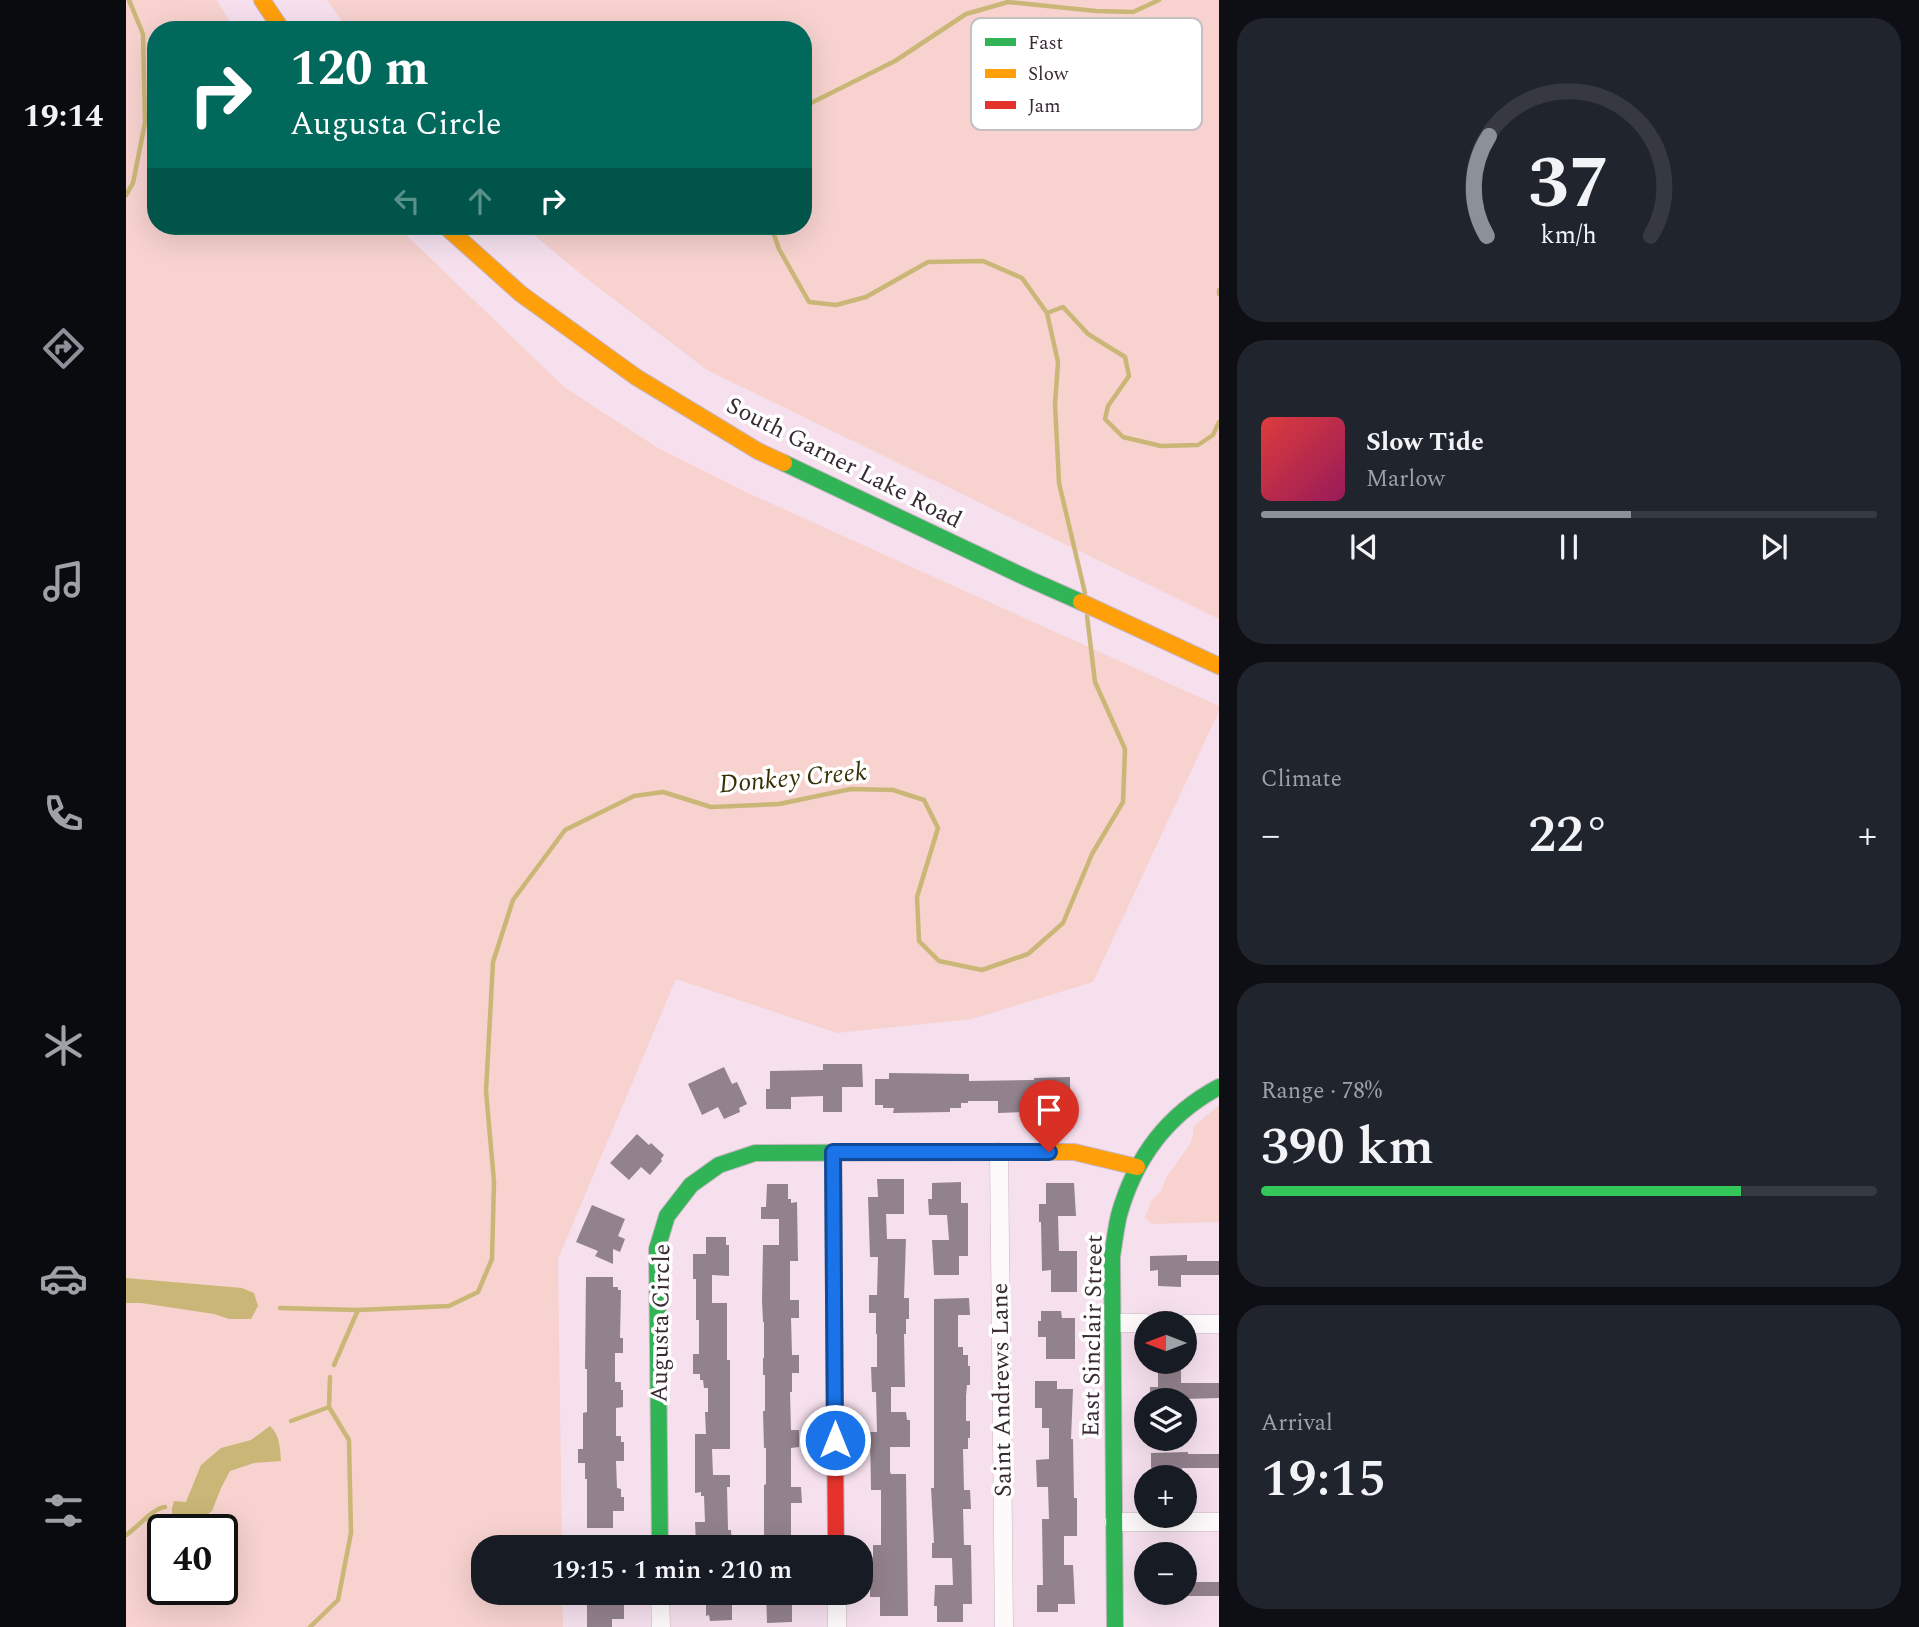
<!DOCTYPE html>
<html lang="en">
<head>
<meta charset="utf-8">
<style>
  :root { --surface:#171b24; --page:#20242c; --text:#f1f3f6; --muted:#9ea1a6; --line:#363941; --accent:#8c9099 }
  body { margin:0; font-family:Spectral,serif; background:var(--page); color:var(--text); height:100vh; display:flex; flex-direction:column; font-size:26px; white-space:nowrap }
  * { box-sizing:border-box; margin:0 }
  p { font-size:23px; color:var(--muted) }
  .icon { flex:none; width:38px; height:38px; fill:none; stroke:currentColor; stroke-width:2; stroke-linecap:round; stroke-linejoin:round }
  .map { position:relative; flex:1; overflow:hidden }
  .details { display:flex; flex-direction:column; gap:18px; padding:18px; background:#0d0f14; width:700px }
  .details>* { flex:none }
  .top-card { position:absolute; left:21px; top:21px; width:665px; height:214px; border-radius:28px; box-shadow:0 7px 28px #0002; background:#00695c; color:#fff; overflow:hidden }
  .needle { width:46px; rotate:270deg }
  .controls { position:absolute; left:1008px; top:1311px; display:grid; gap:14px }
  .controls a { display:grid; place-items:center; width:63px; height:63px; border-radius:50%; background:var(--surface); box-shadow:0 7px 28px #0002; font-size:35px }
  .speed { position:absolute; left:21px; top:1514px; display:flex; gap:14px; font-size:35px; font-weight:700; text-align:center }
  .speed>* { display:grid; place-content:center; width:91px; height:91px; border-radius:50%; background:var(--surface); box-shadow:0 7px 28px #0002; line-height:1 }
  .speed .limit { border:4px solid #111; border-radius:10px; background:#fff; color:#111 }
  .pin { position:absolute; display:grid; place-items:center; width:60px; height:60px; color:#fff; margin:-72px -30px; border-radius:50% 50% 50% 0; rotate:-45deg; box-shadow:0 0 7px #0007 }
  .pin .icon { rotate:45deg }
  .me { position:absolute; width:77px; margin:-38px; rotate:0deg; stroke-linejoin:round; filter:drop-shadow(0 0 5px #0008) }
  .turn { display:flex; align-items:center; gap:24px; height:147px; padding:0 28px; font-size:32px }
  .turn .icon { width:91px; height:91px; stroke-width:2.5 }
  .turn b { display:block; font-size:49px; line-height:60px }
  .lanes { display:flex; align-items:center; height:66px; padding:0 28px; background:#0003; justify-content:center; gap:35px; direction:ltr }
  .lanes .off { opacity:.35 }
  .big { font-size:52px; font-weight:600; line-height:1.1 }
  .details .widget { flex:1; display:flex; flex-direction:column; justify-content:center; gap:10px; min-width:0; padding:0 24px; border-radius:28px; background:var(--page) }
  .details .dial { align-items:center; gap:0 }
  .dial svg { height:182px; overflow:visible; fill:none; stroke:var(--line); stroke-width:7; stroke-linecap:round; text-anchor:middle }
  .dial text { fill:var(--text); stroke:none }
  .song { display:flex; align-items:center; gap:21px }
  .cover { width:84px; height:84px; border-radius:10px; background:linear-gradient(135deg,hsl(0 70% 55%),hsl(330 70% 35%)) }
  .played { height:7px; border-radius:4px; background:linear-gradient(90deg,var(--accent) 60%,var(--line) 60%) }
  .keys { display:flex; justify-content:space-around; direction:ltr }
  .heat { display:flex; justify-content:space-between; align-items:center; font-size:38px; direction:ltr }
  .charge { height:10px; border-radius:5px; background:linear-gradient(90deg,#34c759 78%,var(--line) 0) }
  .trip { position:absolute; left:345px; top:1535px; width:402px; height:70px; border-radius:28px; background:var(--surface); box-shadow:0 7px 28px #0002; font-weight:600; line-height:70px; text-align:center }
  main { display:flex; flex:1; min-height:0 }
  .menu { display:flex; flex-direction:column; width:126px; justify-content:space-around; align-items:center; background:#090b0e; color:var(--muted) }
  .menu .icon { width:49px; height:49px }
  .menu .selected { color:var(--accent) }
  .menu b { font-size:32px; color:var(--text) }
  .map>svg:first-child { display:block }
  .green { fill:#f7d2cf; fill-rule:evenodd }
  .water { fill:#cab777 }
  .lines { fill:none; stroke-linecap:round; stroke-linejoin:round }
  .stream { stroke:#cab777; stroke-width:4.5 }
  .building { fill:#92828d }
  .street-casing { stroke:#c8b7c2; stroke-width:19 }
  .fast-casing { stroke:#c8b7c2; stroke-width:18 }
  .slow-casing { stroke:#c8b7c2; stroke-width:18 }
  .jam-casing { stroke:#c8b7c2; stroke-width:18 }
  .street { stroke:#fefafc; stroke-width:18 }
  .fast { stroke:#30b455; stroke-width:16 }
  .slow { stroke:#ff9f0a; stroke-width:16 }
  .jam { stroke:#e5322d; stroke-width:16 }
  .route-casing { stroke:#114b97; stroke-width:18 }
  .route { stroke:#1a73e8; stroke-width:12 }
  .labels { text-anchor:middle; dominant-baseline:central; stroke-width:7; stroke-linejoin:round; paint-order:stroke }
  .street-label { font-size:24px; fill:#392a34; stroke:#fff }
  .water-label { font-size:26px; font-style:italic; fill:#373005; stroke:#fff }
  .key { fill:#fff; stroke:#c4bfc2; stroke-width:2 }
  .key-label { font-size:19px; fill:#392a34 }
</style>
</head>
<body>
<main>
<nav class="menu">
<b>19:14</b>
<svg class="icon selected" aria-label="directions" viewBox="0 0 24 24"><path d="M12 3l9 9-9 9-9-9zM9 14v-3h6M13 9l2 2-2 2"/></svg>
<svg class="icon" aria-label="music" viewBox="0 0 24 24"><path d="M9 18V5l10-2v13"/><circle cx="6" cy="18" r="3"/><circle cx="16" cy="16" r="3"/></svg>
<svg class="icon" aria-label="phone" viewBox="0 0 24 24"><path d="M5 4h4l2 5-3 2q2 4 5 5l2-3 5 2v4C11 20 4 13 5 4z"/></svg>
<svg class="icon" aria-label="climate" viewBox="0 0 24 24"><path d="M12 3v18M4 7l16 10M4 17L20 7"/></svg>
<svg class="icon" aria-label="car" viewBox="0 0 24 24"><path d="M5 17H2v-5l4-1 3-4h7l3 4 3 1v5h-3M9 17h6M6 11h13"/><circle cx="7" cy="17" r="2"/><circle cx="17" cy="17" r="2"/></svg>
<svg class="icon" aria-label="filters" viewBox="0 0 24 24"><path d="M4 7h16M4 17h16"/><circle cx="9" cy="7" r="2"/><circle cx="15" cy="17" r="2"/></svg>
</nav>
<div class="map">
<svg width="1093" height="1627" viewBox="0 0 1093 1627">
  <rect width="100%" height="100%" fill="#f6e0ee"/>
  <!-- green -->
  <path class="green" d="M0,0h91l18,30h-79v196h241l167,161 94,61 90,45 471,213v5l-126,271 -121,37 -135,14 -161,-54 -118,280 4,288h-79v45l79,1 1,34h-437zM37,1530h59v59h-59z
    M201,0h892v619l-512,-249 -125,-95 -59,-49h280v-196h-455z
    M1093,1105v117l-67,2 -7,-6 6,-17 10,-10 5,-13 24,-34 3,-9v-8z"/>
  <!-- water -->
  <path class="water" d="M0,1278l116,10 12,5 4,13 -7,13h-22l-15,-5 -73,-11h-15z
    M144,1426c10,9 10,22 11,35l-27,2 -24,8 -9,17 -9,23 -9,7 -5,11h-26v-21l2,-7 12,1 15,-37 20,-17 30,-8z"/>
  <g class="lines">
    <!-- stream -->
    <path class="stream" d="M677,107l92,-46 71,-47 42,-12 88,9 37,1 26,-12
      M0,195l7,-12 12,-60 -2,-89 -14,-34
      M645,226l8,23 30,53 27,3 30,-8 62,-35 55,-1 39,17 25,35 11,49 -3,42 4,79 26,110
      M1093,290v4
      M921,313l16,-6 25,27 37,23 4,19 -21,30 -3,13 18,18 38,9 37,-1 15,-10 6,-13
      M154,1308l78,2
      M208,1365l24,-55 91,-4 29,-14 14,-33 2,-77 -8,-91 7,-129 20,-62 52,-70 69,-34 29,-4 48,15 68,-3 72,-15 42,1 31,10 14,28 -21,69 2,44 20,20 43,9 46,-16 35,-31 29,-69 31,-52 2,-53 -30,-67 -8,-66
      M203,1407l1,-30
      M165,1421l38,-14 20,33 2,93 -13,67 -28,27
      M0,1535c11,-7 27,-27 39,-28"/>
  </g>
  <!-- building -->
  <path class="building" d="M697,1064h39l1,23h-21v25h-19v-16l-32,1v12h-25v-20h4v-18l53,-1z
    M598,1067l8,17 5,-2 10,22 -8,4 1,4 -16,7 -6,-12 -16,8 -14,-31z
    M763,1073l80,1v7l65,-1v-2l36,-1v25h-19v9l-53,2v-12h-30v2h-7v5h-11v4l-57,1 1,-5h-11v-3h-8v-26h14z
    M511,1134l12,11 2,-2 13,12 -3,4 1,2 -12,14 -9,-8 -12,13 -19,-17z
    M751,1179h27v35h-18l1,25h19l-2,59h5v21h-3v15h-2l1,53h-14v25h15l1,8h3v27h-20v25l1,2h15l2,142h-28v-19h-10v-19h3v-33h8v-55h-10l-1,-58h7l-1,-40h-4l-1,-25h6v-33h-1v-21h-7v-18h8l1,-38h-8l-2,-60h10z
    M835,1182v21h7v53h-9v19h-25l-2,-35h17l-2,-25h-18l-1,-16h4v-16z
    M920,1183h28l2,33h-18l1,35h18v41h-26v-22l-9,1 -1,-49h-2v-18h7z
    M641,1184h21v15h3v4l6,-1 1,59h-8v39h9v18h-8l1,37h7v18h-7v19h-2l1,38h8v17l-8,1v39h10l1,16h-11v44h-27v-62l2,-1v-36h-2l-1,-37h2v-36h-2v-17h1v-36h-1l-1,-22 1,-55h16v-26h-18v-12h5z
    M466,1205l33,14 -7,17 7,3 -5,13 -7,-3v15l-18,-8 3,-5 -22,-9z
    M580,1237h20v8h3v31l-17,-1v28h15v57h3v89h-18l1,26h17v12h-3l1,43h3l1,17h-26v-4h-10l-1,-21h10l-1,-26h-3v-4l-6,1v-59h11l-1,-22h3v-24h-4l-1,-8h-3v-6h-7v-20h6v-34h-3v-41h-3v-25h13z
    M1061,1255v6h32v14h-38v12l-23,-1v-16l-8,1v-15z
    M460,1277h27v10h5v3h3l-1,48h3v15h-8v29h6v8h2v17l-7,1v28h5v6h3v19h-8l1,27 4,1v8h3v14h-11v17h-26v-49h-2v-16h-7v-14h5v-36l4,-1v-43h-2z
    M843,1298l1,17h-12v32h5v8h5v11h2v19h-3l-1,11v25h4v17h-2v11h-5l1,41h6l1,19h-8l1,36h7l1,59h-9v18h-26v-16h-3l1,-21h18l-1,-27h-20v-15h2l-3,-55h3v-189z
    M915,1311h20l1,7h13v41h-29v-22h-8v-16h3z
    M1055,1370v13h38v15l-69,2v-13h8v-16z
    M909,1381h22v8h16l-2,50h2l1,59h3v38h-13v29h9l2,39h-17v8h-21v-27h6l-1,-66h7l-1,-32h-11l-1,-27 13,-1v-31h-7v-20h-7z
    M1062,1452v2h31v14h-37v9h-23v-9h-8v-15z
    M1059,1582h34v14h-34z
    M480,1592h18v27h-12v8h-25v-28h19z
    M580,1592h26v28l-22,1 -1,-6 -3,1z
    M640,1592h35v13h-9v17l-25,1z"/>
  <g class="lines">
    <!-- street casing -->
    <g class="street-casing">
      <path id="street" d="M873,1152l5,475
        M987,1323h33
        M1059,1324h34
        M988,1522h105
        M534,1592l1,35
        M711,1592v35"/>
    </g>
    <!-- fast casing -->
    <g class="fast-casing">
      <path id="fast" d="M658,463l245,116 52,23
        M534,1547l-3,-298 10,-33 24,-31 28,-20 36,-12 265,-1
        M989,1627l-3,-370c2,-14 4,-29 7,-42 16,-57 49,-101 100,-128"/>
    </g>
    <!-- slow casing -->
    <g class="slow-casing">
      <path id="slow" d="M136,0l20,30
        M319,226l76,68 115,83 122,74 26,12
        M955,602l138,64
        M707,1152l2,287
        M894,1152h54l63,15"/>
    </g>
    <!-- jam casing -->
    <g class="jam-casing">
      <path id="jam" d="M709,1439l1,108"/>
    </g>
    <!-- street -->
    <use href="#street" class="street"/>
    <!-- fast -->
    <use href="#fast" class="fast"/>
    <!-- slow -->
    <use href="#slow" class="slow"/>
    <!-- jam -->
    <use href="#jam" class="jam"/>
  </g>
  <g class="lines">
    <!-- route casing -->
    <g class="route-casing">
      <path id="route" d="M709,1440l-2,-288h216"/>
    </g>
    <!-- route -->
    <use href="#route" class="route"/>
  </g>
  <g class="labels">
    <!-- street labels -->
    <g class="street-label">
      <text transform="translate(718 463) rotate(27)">South Garner Lake Road</text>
      <text transform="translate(535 1323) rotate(-89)">Augusta Circle</text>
      <text transform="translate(967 1336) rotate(-89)">East Sinclair Street</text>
      <text transform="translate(876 1390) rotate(-91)">Saint Andrews Lane</text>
    </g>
    <!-- water labels -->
    <g class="water-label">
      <text transform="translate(667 778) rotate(-5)">Donkey Creek</text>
    </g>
  </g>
  <!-- legend -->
  <rect x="845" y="18" width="231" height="112" rx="10" class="key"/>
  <rect x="859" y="38" width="31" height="8" fill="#30b455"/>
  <rect x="859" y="69" width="31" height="9" fill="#ff9f0a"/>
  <rect x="859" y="101" width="31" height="8" fill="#e5322d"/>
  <g class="key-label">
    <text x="902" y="49">Fast</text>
    <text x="902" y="80">Slow</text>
    <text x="902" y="112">Jam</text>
  </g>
</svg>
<div class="controls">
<a><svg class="needle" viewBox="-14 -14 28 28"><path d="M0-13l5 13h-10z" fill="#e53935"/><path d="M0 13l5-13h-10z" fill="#9ea1a6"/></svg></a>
<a><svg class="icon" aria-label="layers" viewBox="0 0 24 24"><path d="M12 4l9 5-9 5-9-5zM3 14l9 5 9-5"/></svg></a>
<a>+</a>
<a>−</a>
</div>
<div class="speed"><div class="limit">40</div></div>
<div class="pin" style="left:923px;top:1152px;background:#d93025"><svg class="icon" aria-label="arrive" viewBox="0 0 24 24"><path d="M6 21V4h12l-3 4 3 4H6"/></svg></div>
<svg class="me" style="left:709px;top:1440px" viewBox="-20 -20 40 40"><circle r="17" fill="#1a73e8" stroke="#fff" stroke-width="3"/><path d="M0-11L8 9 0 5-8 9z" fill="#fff"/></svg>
<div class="trip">19:15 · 1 min · 210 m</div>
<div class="top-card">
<div class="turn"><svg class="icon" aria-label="right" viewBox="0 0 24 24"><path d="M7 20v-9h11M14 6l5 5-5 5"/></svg><div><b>120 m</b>Augusta Circle</div></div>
<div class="lanes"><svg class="icon off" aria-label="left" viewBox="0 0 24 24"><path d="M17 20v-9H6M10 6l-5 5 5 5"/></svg><svg class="icon off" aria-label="ahead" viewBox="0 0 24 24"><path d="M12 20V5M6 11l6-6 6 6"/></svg><svg class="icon" aria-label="right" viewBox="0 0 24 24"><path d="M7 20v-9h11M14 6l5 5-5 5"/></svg></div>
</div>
</div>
<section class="details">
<div class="widget dial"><svg viewBox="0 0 100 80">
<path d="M14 69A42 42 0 1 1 86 69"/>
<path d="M14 69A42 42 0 0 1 15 25" stroke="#8c9099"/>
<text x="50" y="56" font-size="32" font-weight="700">37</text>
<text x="50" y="72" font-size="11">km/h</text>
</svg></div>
<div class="widget">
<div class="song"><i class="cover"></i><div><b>Slow Tide</b><p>Marlow</p></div></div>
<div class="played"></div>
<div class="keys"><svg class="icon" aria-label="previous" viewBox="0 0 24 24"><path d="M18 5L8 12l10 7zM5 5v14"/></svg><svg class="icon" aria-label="pause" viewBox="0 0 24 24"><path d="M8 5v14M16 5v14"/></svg><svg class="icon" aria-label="next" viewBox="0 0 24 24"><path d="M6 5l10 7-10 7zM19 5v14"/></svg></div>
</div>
<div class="widget"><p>Climate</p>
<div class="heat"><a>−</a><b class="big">22°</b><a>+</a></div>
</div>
<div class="widget"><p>Range · 78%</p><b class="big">390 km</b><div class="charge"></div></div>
<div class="widget"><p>Arrival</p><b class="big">19:15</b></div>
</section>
</main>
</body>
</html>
